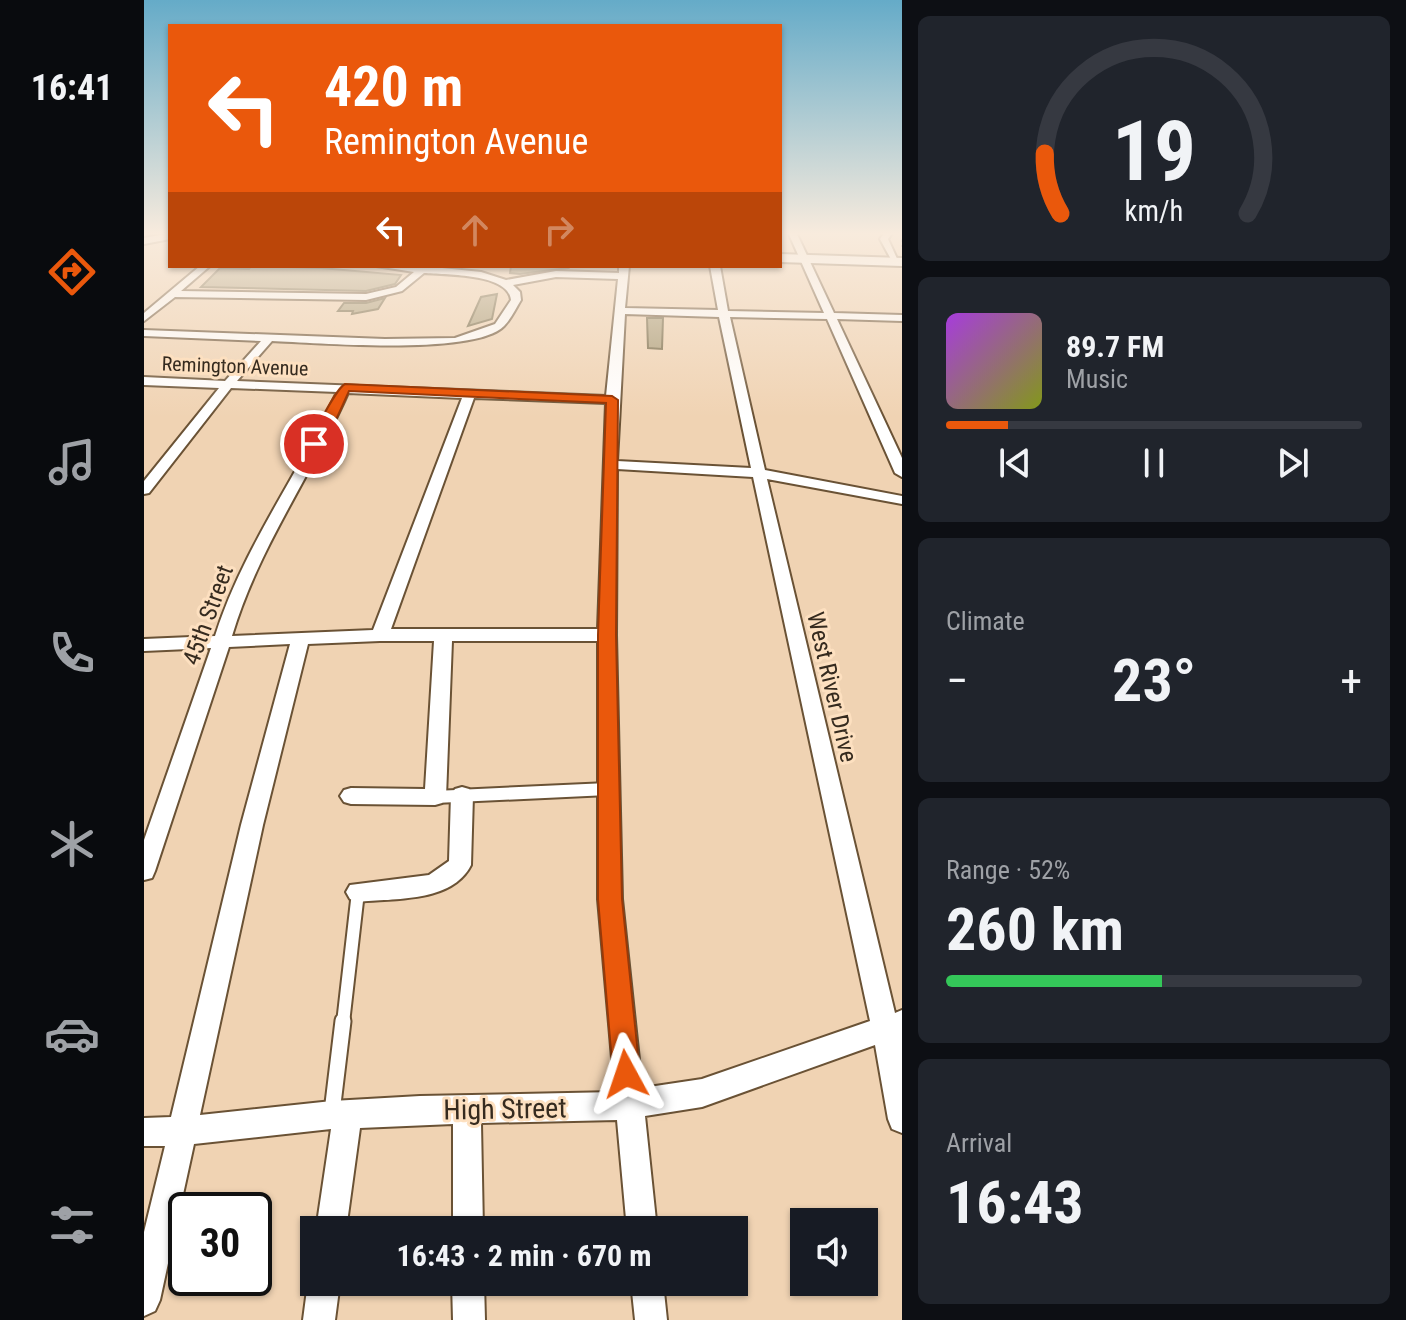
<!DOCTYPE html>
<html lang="en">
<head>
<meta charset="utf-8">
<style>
  :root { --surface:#171b24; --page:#20242c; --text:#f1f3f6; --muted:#9ea1a6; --line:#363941; --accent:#ea580c }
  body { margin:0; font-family:"Roboto Condensed",sans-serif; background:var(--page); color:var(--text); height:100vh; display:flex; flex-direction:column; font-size:30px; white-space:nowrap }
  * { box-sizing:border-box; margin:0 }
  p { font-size:26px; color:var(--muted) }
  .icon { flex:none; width:44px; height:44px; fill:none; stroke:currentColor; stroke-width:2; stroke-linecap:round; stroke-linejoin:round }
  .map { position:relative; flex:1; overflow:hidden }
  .details { display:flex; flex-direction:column; gap:16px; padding:16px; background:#0d0f14; width:504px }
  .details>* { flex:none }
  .hud { position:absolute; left:24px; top:24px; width:614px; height:244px; border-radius:0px; box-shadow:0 2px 6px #0004; background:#ea580c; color:#fff; overflow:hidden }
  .buttons { position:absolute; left:646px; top:1208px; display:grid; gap:16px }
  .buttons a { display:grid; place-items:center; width:88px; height:88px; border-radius:0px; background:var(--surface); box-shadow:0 2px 6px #0004; font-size:40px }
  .speed { position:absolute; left:24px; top:1192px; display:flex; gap:16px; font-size:40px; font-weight:700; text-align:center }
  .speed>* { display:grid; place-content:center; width:104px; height:104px; border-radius:50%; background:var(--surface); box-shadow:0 2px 6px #0004; line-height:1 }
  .speed .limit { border:4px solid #111; border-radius:12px; background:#fff; color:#111 }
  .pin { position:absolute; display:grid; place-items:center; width:68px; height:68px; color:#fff; margin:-34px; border:4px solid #fff; border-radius:50%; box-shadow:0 2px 8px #0007 }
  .me { position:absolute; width:88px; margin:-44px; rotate:355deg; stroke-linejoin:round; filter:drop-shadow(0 0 6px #0008) }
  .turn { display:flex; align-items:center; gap:28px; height:168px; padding:0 24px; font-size:36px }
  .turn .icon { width:104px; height:104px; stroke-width:2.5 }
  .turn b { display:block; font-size:56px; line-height:68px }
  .lanes { display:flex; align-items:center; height:76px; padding:0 24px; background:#0003; justify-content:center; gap:40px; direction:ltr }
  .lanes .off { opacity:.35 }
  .big { font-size:60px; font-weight:700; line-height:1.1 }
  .details .widget { flex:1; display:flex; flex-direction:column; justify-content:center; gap:12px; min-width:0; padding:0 28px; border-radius:12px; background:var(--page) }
  .details .dial { align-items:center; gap:0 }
  .dial svg { height:208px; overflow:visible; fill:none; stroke:var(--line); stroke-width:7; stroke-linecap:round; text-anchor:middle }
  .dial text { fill:var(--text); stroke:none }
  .song { display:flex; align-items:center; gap:24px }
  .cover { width:96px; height:96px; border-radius:12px; background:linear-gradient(135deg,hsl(280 70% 55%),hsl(70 70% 35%)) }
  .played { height:8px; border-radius:4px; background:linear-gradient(90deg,var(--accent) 15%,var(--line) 15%) }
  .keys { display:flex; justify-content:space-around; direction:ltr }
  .heat { display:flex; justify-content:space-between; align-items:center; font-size:44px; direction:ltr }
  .charge { height:12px; border-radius:6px; background:linear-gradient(90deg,#34c759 52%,var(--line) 0) }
  .trip { position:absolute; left:156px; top:1216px; width:448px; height:80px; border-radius:0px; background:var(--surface); box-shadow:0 2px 6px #0004; font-weight:700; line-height:80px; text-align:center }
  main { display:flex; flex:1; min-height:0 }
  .menu { display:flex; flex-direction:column; width:144px; justify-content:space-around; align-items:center; background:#090b0e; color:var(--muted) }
  .menu .icon { width:56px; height:56px }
  .menu .selected { color:var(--accent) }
  .menu b { font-size:36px; color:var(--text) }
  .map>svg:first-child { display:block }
  .building { fill:#a99b76; stroke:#706340; stroke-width:2 }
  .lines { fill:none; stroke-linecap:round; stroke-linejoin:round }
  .service-far1-casing { stroke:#6a5235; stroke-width:16 }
  .service-casing { stroke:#6a5235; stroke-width:19 }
  .minor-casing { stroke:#6a5235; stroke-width:4 }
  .primary-casing { stroke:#6a5235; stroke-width:4 }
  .path { stroke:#8c7863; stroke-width:2; stroke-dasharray:3 3; stroke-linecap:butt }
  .service-far1 { stroke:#fff; stroke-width:12 }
  .service { stroke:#fff; stroke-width:15 }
  .minor { fill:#fff; fill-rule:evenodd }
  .primary { fill:#fff; fill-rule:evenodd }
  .route { fill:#ea580c; stroke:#983908; stroke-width:2 }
  .labels { text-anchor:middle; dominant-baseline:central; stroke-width:6; stroke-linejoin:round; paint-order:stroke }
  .far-street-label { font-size:20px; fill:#362b1f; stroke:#fde0c0 }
  .street-label { font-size:24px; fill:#362b1f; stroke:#fde0c0 }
  .near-street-label { font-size:28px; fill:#362b1f; stroke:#fde0c0 }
</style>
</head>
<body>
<main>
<nav class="menu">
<b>16:41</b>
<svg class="icon selected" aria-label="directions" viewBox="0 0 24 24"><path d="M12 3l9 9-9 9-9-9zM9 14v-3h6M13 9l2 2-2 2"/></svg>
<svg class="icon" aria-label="music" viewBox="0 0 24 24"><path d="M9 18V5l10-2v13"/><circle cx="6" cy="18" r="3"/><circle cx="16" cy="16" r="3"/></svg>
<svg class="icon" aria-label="phone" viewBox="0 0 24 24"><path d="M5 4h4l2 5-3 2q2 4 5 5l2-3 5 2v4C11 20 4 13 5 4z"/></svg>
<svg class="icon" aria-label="climate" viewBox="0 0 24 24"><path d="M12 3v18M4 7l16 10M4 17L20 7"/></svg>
<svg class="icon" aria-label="car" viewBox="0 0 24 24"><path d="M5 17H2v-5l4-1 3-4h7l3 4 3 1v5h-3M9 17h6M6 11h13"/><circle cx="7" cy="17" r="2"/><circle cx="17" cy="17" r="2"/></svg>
<svg class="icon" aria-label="filters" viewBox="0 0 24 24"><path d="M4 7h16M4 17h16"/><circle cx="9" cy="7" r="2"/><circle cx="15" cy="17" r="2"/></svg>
</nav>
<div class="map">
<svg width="758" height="1320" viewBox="0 0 758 1320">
  <rect width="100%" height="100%" fill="#f0d3b3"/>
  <!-- building -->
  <path class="building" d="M107,266l70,2 80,7 -6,9 -29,7 -165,-4 19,-19 29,1z
    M367,266h55l2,2 -48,6 -10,-1z
    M353,294l-5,25 -24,7 13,-29z
    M241,298l-7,11 -26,5 1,-3h-15l6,-8h22z
    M503,318h16l-1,31 -14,-1z"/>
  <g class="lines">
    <!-- service-far1 casing -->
    <g class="service-far1-casing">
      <path id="service-far1" d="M291,797l173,-8
        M199,1023l15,-131"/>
    </g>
    <!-- service casing -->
    <g class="service-casing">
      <path id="service" d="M188,1112l11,-91"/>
    </g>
    <!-- minor casing -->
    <g class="minor-casing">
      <path id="minor" d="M644,232h8l38,81 68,2v6l-65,-2 65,139v19l-7,-4 -68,-154 -97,-2 35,153 137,26v8l-135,-25 128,534 7,-3v123l-10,-4 -4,-10 -13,-74 -173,62 -57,9 12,114h-30l-10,-110 -136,3 2,107h-30v-106l-93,4 -14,102h-30l15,-101 -137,15 -34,156 -5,11 -11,5v-84l21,-86h-21v-28l27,-1 70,-292 49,-181 -61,3 -74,224 -3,7 -8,2v-40l67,-192 -67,3v-12l71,-3c28,-88 83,-161 122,-244l-106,-4 -82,105 -5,1v-13l75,-93 -75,-3v-8l81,4 36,-40 -117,-5v-6l241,9 70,-1 40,-14 16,-24c-3,-27 -65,-25 -87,-27l-22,18 -36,9 -191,-3 -31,24v-8l56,-47h10l-29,25 185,3 30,-7 18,-15 -38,-6h47l58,6 25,8 50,-9 63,2v-7h10l-4,42 93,2 -8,-44h10l8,45 96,2zM412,277l62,2 -12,117 -369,-15 35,-40c45,2 203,15 232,-15 7,-7 12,-18 17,-26l-1,-8 -7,-7zM481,314l94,3 32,151 -134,-7zM204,393l114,5 -89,232 -141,6c26,-88 80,-161 116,-243zM330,398l132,5 -8,226h-207zM473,469l136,8 117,544 -168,58 -60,9 -20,-189 -6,-264zM236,641h54l-9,148 -74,-1 -7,2 -4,6 4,6 7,2 84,1 7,-2 4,-6 6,-156h146v258l17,193 -195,4 -88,5 -132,14 63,-290 45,-181z
        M741,232h8l-5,7 11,24h-6l-13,-24z
        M26,233v6l-26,5v-6z
        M318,787l7,2 4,6 -2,70c-19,38 -77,33 -113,37l-8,-3 -4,-7 4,-7 79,-10 20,-14 2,-66 4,-6z
        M170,1270v12h26l-5,38h-32l5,-38z
        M308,1282h32l1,38h-32z
        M487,1282h32l4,38h-32z"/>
    </g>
    <!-- primary casing -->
    <g class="primary-casing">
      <path id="primary" d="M636,254l122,4v8l-122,-4z"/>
    </g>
    <!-- path -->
    <path class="path" d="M758,233v14"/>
    <!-- service-far1 -->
    <use href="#service-far1" class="service-far1"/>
    <!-- service -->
    <use href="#service" class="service"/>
    <!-- minor -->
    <use href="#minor" class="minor"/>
    <!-- primary -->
    <use href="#primary" class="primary"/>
  </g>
  <!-- sky -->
  <linearGradient id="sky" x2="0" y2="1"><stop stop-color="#65abc8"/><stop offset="0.56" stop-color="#f8ebdd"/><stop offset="1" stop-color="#f8ebdd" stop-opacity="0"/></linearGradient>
  <rect width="758" height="417" fill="url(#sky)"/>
  <!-- route -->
  <path class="route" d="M201,384l267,12 6,4 -2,235 6,264 18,175 -4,10 -10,4 -9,-4 -4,-10 -15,-175v-264l8,-232 -257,-12 -14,31 -16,24h-10l-2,-2c9,-13 28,-55 38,-60z"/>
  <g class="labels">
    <!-- far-street labels -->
    <g class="far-street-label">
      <text transform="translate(91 366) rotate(2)">Remington Avenue</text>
    </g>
    <!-- street labels -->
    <g class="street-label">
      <text transform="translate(64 615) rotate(-70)">45th Street</text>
      <text transform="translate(688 687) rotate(77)">West River Drive</text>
    </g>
    <!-- near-street labels -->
    <g class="near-street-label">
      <text transform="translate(361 1109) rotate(-1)">High Street</text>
    </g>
  </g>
</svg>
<div class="buttons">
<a><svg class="icon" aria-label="sound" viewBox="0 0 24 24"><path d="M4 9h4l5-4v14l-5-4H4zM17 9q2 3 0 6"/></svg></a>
</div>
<div class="speed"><div class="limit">30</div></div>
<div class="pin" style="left:170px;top:444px;background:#d93025"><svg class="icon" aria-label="arrive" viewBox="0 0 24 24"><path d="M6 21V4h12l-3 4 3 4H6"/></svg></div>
<svg class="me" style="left:482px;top:1074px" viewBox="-20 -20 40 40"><path d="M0-17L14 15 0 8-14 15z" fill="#ea580c" stroke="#fff" stroke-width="4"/></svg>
<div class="trip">16:43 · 2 min · 670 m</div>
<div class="hud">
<div class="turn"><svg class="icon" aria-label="left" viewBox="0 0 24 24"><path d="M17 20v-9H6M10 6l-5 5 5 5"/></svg><div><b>420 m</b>Remington Avenue</div></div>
<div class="lanes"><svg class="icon" aria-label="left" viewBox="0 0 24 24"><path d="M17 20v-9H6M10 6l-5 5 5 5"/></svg><svg class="icon off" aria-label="ahead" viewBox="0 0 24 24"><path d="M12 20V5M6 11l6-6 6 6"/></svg><svg class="icon off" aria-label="right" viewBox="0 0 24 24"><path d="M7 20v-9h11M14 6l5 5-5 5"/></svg></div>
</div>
</div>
<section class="details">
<div class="widget dial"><svg viewBox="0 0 100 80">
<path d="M14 69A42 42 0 1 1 86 69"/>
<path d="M14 69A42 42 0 0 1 8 46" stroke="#ea580c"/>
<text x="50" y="56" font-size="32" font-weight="700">19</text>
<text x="50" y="72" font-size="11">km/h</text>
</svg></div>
<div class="widget">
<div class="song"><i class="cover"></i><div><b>89.7 FM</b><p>Music</p></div></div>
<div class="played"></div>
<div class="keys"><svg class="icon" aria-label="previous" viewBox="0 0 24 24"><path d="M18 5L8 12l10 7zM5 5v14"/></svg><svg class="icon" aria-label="pause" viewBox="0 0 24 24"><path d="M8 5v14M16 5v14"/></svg><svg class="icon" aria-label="next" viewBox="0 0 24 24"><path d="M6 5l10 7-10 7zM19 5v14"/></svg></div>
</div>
<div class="widget"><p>Climate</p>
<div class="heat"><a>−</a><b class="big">23°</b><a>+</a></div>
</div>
<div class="widget"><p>Range · 52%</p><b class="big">260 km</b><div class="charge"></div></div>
<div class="widget"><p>Arrival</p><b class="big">16:43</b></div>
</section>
</main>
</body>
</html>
